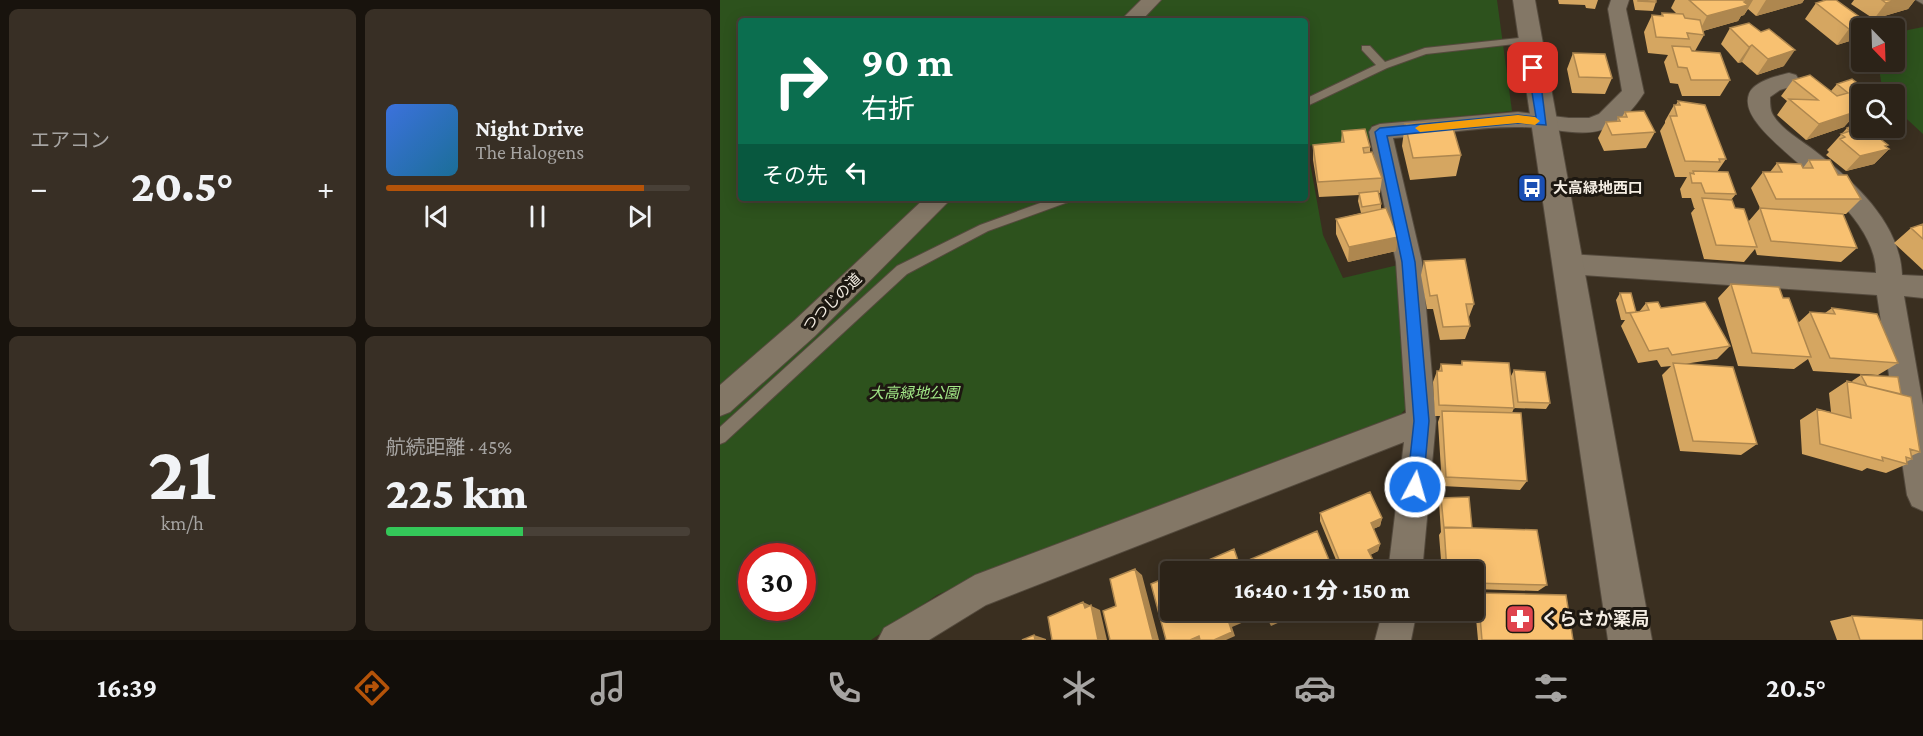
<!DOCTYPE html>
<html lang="ja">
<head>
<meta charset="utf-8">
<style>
  :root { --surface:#2c2318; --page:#382f25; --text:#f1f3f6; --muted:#a6a4a2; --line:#484037; --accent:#b45309 }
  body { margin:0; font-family:"Crimson Pro","Noto Sans JP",serif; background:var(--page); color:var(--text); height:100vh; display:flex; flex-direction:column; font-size:22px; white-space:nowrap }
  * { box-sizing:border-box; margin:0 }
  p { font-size:20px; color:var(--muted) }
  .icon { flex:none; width:33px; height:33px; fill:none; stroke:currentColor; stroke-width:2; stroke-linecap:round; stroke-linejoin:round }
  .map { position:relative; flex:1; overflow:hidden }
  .drawer { display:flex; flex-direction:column; gap:9px; padding:9px; background:#18130d; width:720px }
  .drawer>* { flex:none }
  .guide { position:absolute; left:18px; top:18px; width:570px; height:183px; border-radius:6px; box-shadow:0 3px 15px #0003,0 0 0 2px var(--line); background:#0b6e4f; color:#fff; overflow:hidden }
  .needle { width:39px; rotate:157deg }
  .controls { position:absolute; left:1131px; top:18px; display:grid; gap:12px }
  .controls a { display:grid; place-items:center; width:54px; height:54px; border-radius:6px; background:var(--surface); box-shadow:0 3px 15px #0003,0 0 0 2px var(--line); font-size:30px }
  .speed { position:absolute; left:18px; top:543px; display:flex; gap:12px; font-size:30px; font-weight:700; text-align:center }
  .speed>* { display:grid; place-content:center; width:78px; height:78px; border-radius:50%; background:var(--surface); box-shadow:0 3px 15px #0003,0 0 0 2px var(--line); line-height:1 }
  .speed .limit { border:9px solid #d22; background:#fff; color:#111 }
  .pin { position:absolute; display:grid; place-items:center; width:51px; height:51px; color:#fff; margin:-26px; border-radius:12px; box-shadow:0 3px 9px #0006 }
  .me { position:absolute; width:66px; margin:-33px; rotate:6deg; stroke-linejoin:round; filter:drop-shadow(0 0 4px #0008) }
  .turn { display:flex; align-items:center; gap:21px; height:126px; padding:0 24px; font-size:27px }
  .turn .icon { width:78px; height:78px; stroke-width:2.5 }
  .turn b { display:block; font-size:42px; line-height:51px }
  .then { display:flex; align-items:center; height:57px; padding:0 24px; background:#0003; gap:12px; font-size:22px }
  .big { font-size:45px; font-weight:800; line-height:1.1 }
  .drawer .widget { flex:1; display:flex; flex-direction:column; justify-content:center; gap:9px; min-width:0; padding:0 21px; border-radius:9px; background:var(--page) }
  .drawer .dial { align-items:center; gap:0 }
  .dial b { font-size:78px; line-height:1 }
  .song { display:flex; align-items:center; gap:18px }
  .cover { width:72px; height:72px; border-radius:9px; background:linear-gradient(135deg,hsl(220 70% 55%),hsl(200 70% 35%)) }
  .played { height:6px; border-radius:3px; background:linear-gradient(90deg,var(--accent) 85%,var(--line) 85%) }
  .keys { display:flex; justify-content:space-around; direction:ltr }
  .heat { display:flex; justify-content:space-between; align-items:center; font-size:33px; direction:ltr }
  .charge { height:9px; border-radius:4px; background:linear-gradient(90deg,#34c759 45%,var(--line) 0) }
  .drawer .tiles { flex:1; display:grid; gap:9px; grid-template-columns:repeat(2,1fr) }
  .trip { position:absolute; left:440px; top:561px; width:324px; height:60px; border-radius:6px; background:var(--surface); box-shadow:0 3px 15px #0003,0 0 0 2px var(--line); font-weight:800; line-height:60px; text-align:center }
  .dock { display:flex; height:96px; justify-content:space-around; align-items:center; background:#120e0a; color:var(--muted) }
  .dock .icon { width:42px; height:42px }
  .dock .selected { color:var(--accent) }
  .dock b { font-size:27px; color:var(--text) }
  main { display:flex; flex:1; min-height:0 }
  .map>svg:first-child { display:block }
  .green { fill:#2d521d; fill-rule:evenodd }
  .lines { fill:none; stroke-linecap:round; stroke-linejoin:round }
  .lane-casing { stroke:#544a3d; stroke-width:2 }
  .street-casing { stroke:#544a3d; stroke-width:2 }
  .secondary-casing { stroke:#544a3d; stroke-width:2 }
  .lane { fill:#837766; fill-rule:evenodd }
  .street { fill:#837766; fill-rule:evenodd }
  .secondary { fill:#837766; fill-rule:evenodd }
  .wall { fill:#d5a661 }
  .shaded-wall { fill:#ae874f }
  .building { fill:#f8c171; stroke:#ae874f; stroke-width:1.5 }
  .route { fill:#1a73e8; stroke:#114b97; stroke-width:1.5 }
  .slow { fill:#f59e0b }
  .labels { text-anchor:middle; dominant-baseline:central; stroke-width:6; stroke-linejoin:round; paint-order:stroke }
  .poi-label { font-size:15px; font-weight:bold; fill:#f4ede3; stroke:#1d1811; text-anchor:start }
  .street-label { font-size:15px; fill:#f4ede3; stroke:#1d1811 }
  .park-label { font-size:15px; font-style:italic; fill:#a2e887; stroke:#1d1811 }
  .near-poi-label { font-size:18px; font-weight:bold; fill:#f4ede3; stroke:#1d1811; text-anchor:start }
</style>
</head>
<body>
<main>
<section class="drawer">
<div class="tiles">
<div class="widget"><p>エアコン</p>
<div class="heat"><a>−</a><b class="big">20.5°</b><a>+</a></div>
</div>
<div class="widget">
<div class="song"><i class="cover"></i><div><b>Night Drive</b><p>The Halogens</p></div></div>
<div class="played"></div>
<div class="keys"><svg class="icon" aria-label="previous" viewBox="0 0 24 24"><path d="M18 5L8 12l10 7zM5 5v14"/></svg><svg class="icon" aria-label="pause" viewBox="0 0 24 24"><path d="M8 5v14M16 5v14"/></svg><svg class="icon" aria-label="next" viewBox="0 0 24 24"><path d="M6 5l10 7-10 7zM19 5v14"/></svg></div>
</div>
<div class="widget dial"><b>21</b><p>km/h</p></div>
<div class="widget"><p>航続距離 · 45%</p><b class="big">225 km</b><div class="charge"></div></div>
</div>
</section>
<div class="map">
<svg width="1203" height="640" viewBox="0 0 1203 640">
  <rect width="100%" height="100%" fill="#3a2f20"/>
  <!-- green -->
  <path class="green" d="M0,0h777l15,111 -140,14 2,13 -67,8 16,89 20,43 55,-13 12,139 -9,10 -370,140 -94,41 -66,45h-151zM21,21h564v177h-564zM32,556h50v52h-50z
    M1203,27v107l-28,-26 -1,-14h-11l-4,-26 3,-6h12l1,-25 13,-7z"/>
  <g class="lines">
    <!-- lane casing -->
    <g class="lane-casing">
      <path id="lane" d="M1196,0h7v4z
        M809,37l5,3 -2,2 -106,12 -39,14 -82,39v-8l71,-34 -14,-15v-4h8l15,16 40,-14z
        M334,198h19l-2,3 -83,30 -81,43 -182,168 -5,2v-17l177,-161 83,-41z"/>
    </g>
    <!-- street casing -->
    <g class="street-casing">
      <path id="street" d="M421,0h20l-20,21h-21z
        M891,0h18l-3,9 18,84c-39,61 -74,33 -128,34 -41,0 -83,8 -123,11l29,124 14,159 -14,151h-34l16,-130 -418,163 -57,35h-51l6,-12 91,-53 431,-162 -10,-151 -27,-130 3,-5 8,-3 138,-12 51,6h20l10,-4 23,-23 -14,-82z
        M1069,73l7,2 3,5 -3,5 -16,5 -10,7c0,6 0,13 3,18 10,16 28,25 42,36 38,30 85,71 87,124l21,1v22l-19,-2 19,109v106l-11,-5 -5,-11 -30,-200 -309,-21 -9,-3 -4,-7 4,-7 9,-3 308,19c0,-78 -143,-136 -127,-179 5,-13 28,-18 40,-21z
        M205,198h27l-137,138 -85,76 -10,4v-31l75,-65z
        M663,610h34l-6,30h-36z"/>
    </g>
    <!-- secondary casing -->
    <g class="secondary-casing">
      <path id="secondary" d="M793,0h22l117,640h-44z"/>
    </g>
    <!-- lane -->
    <use href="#lane" class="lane"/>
    <!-- street -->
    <use href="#street" class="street"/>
    <!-- secondary -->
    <use href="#secondary" class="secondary"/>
  </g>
  <!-- wall -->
  <path class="wall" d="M838,0h40l-3,9 -9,-1 -1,-3 -26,-1z
    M913,0h23v2l-3,9 -18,-1z
    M955,0h129l-2,3 -46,13 -8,-7 -4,6 -3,1 -3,5 -35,10 1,4 -9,16 -4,-1 39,30 -10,16h-38l-4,-12 -8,-1 -6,-21 4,-7 -20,-2 -4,-21 8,-17 9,1 1,-3 15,1 -6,-6z
    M1134,0h61l-7,9 -34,10 -23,-15z
    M1096,3l52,20 -4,5h-2v4l-6,7 -19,6 -32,-26z
    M1010,28l54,38 -27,9 -15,-13 -4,1 -17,-19z
    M853,53l39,25 -7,16 -33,-1 -5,-24z
    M1073,80l38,11 6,-7 25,10v21l-10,3 -8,9 -38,13 -29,-25 10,-14 -6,-5z
    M958,101l48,58 -9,13 19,22 -5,6 4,8 13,14 12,-14 -9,-20 12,-16h7l7,-9 26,5 6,-8 29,15 23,24 -15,15h-3l14,34 -16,14 -84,-7 -2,-6 -11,13 -40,-3 -13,-46 4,-5h-1l-3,-10h-9l-2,-9 7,-12h-12l-15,-46 5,-8v-2l9,-16h2z
    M905,112l30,20 -9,16 -42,3 -6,-13 8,-16 11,-1 1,-4h4z
    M685,124l56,31 -5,21 -46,4 -8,-34z
    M1127,128l41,17 -2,2 3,2 -15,15 -28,7 -20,-16 3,-3 -2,-2z
    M622,131l28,16v5l12,26 -2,15h-1l2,11v5l15,42 -48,11 -12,-28v-15l25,-6 -3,-12 1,-6 -40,2 -6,-37v-15l28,-3z
    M1203,224v46l-29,-27 17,-15z
    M704,261l50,43 -5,13h-1l2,9 -5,13 -25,1 -7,-31h-6l-6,-34z
    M1011,284l52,14 15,25 12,-11 15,1 7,-5 66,55 -20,12 -65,-4 -5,-12 -14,10 -56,-3 -20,-68z
    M900,293l16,19h3l7,-9 15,5 69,38 -13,13 -33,5 73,80 -16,11 -61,-4 -18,-76 9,-9 -10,1 -4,-7 -19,3 -17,-37 4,-6h-4l-5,-20z
    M742,361l49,15 3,-6 36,33 -4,6 -32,-1 -2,5 15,68 -7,9 -78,-4 -4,-64 2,-6h-5l-2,-34 4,-11h2l2,-7 20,1z
    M1141,375l40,19 19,58 -9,4 1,3 -6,3 1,2 -21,9 -19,-5 -5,3 -60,-17 -2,-34 17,-11 14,3 -2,-19 18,-12 6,2 -1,-2z
    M721,498l31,30 75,57 -9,6 -65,-2v-17h-31l-3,-37 2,-3 -2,-30z
    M600,513l62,5 -2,8 -7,3 7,15 -2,7 -8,4 4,7 -2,7 -6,3h-25l-21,-51z
    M758,593l95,47h-95l-4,-44z
    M1132,616l71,24h-86l-7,-19z"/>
  <!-- shaded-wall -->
  <path class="shaded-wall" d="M1030,0h3l-9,15 -3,1 -3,5 -39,11 8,-16z
    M1046,0h38l-2,3 -46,13z
    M1176,0h19l-7,9 -34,10 12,-16z
    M1148,23l-4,5h-2v4l-6,7 -19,6 12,-16z
    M1032,45l-10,17 -4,1 11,-16z
    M1075,50l-11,16 -27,9 11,-16z
    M1142,104v11l-10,3 -8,9 -38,13 13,-16 33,-17z
    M1168,145l-6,6 7,-2 -15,15 -28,7 14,-15z
    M678,237l-2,14 -48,11 1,-15z
    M662,518l-2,8 -11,5 2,-8z
    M660,544l-2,7 -12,6 2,-7z
    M654,562l-2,7 -6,3h-12z
    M415,569l7,6 17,65h-6z
    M363,602l17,8 7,30h-9l-13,-32z
    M535,610h1l2,6 -26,11 3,9 -9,4h-12l15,-17z
    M575,610h12l-36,16 -2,-4z
    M314,635l12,4v1h-11z
    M479,636l5,4h-14z"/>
  <!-- building -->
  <path class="building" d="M918,0h18v2l-18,-1z
    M969,0h61l-6,2 4,3 -41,11z
    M1106,0h10l32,23 -19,6 -33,-26z
    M1162,0h14l-10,3z
    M942,13l21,1 2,4 15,2 4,15 -17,-2 2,6 -33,-2 -4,-22 11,1z
    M1029,23l12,9 8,-3 26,21 -27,9 -16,-14 -3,2 -19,-19z
    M952,46l18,1 2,4 28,2 10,27h-39l-4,-12 -9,-1z
    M853,53l32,1 7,24 -33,-1z
    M1090,75l27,21 11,-3 -11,-9 15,-5 20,15h-10v10l-10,3 6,4 -39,13 -30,-25 29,1 -25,-20z
    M958,101l27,4 21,54h-7l1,3 -35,-1 -15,-45h7l-3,-11h6z
    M924,111l11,21 -43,3 -6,-13 14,-1 -2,-4h9l-2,-5z
    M731,121l10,34 -48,3 -8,-34z
    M1140,123l2,1v4h4l22,17 -3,1 4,3 -29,7 -20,-17 5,-2 -4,-3 9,-3 -3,-3z
    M645,129l5,18 -7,1 1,5 8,-1 10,26 -64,4 -5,-37 31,-3 -2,-11z
    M1089,160h21l8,15h9l14,24h-85l-13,-27h19l-5,-9 24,1 2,4h10z
    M973,171l35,1 8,22 -31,-1 -4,-10h-9l-2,-10 4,1z
    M658,191l3,13 -19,3 -3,-14z
    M982,198l30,2 3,8 9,1 13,38 -41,-2z
    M666,208l12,29 -49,10 -13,-28z
    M1040,208l83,6 14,34 -86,-7z
    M1203,224v15l-12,-11z
    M745,259l9,45h-8l4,22 -27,1 -6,-32 -7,1 -6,-35z
    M1011,284l48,3 4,11h6l22,59 -59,-4z
    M900,293h11l5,19 -10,1z
    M938,302l3,6 44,-6 25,44 -58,9 -4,-7 -19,3 -19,-38 19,-3 -3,-7z
    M1112,308l45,6 21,49 -68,-5 -20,-46 25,2z
    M742,361l47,2 5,45 -75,-3 -2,-34h5l-1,-7 21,1z
    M953,363l60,4 24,77 -64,-3z
    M794,370l31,2 5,31 -32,-1z
    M1141,375l37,2 3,17 -34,-8z
    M1127,381l64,16 9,55 -10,-3 2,10 -6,-2 1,7 -25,-7 1,4 -63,-17 -3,-35 34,9z
    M722,411l79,2 6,68 -81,-4z
    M650,492l12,26 -11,5 9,21 -12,6 6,12 -20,10h-10l-24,-59z
    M749,497l3,31h-28l-3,-30z
    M724,527l93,3 10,55 -74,-2v-11h-26z
    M597,531l17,41h-81l-4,-12z
    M514,549l8,23h-61z
    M415,569l18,71h-43l-7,-29 13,-5 -6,-27z
    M450,576v34l85,1 -26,12 3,9 -18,8h-14l-1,-4 -9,4h-24l-15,-56z
    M758,593l88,2 7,45h-91z
    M363,602l2,6 6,-3 7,35h-46l-4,-23z
    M545,610h30l-26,12z
    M1132,616l71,4v20h-63z
    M314,635l1,5h-13z"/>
  <!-- route -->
  <path class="route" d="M813,65l6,3 7,57 -28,-2 -131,13 28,126 14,159 -6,66 -2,5 -6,3 -5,-3 -3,-5 7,-66 -12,-159 -27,-130 5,-4 138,-13 18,2 -8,-49z"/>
  <!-- slow -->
  <path class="slow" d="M798,115l17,2 5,4 -5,4 -17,-2 -98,9 -5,-4 5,-3z"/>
  <!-- icons -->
  <defs>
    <g id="bus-square" transform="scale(1.5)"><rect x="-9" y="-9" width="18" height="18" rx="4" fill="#1a4fb4" stroke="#1d1811"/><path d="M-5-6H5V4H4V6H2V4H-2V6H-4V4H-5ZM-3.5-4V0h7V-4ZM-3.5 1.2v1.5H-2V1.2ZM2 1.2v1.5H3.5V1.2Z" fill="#fff"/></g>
    <g id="pharmacy-square" transform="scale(1.5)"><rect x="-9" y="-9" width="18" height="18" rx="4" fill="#e0444e" stroke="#1d1811"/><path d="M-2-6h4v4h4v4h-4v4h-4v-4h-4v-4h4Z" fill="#fff"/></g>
  </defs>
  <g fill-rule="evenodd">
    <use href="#bus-square" x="812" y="188"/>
    <use href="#pharmacy-square" x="800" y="619"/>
  </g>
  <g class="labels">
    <!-- poi labels -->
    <g class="poi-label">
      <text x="833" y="188">大高緑地西口</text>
    </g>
    <!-- street labels -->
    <g class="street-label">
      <text transform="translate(112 302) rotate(-44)">つつじの道</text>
    </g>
    <!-- park labels -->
    <g class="park-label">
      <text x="194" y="393">大高緑地公園</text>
    </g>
    <!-- near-poi labels -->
    <g class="near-poi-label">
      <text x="821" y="619">くらさか薬局</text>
    </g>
  </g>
</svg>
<div class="controls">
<a><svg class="needle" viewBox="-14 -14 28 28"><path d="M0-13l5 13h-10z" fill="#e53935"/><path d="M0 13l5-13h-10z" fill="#a6a4a2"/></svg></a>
<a><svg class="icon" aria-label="search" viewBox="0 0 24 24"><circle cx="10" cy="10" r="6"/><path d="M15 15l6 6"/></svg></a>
</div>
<div class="speed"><div class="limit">30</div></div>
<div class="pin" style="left:813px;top:68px;background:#d93025"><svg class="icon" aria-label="arrive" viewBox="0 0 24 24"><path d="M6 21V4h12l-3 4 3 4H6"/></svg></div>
<svg class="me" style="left:695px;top:487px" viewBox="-20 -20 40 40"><circle r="17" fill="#1a73e8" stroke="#fff" stroke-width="3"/><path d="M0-11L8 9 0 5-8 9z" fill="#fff"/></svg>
<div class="trip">16:40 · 1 分 · 150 m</div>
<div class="guide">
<div class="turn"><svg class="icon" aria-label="right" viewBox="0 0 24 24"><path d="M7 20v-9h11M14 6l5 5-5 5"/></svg><div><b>90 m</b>右折</div></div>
<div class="then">その先<svg class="icon" aria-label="left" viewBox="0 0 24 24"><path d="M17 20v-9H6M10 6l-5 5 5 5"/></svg></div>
</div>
</div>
</main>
<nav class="dock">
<b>16:39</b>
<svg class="icon selected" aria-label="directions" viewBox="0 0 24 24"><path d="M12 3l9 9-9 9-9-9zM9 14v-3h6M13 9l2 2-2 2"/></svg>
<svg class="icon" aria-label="music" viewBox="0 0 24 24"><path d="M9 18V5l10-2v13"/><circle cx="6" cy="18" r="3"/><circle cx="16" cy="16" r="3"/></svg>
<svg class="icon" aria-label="phone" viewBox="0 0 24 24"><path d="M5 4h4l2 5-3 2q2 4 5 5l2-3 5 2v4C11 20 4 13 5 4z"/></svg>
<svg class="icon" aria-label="climate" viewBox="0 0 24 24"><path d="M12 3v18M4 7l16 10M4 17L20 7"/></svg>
<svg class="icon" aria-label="car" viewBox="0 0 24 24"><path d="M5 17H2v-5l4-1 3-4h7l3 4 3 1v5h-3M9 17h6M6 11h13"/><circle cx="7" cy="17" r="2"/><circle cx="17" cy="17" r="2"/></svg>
<svg class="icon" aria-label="filters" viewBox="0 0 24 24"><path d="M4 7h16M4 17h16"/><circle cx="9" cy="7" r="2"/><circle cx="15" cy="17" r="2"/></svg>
<b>20.5°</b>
</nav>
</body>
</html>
